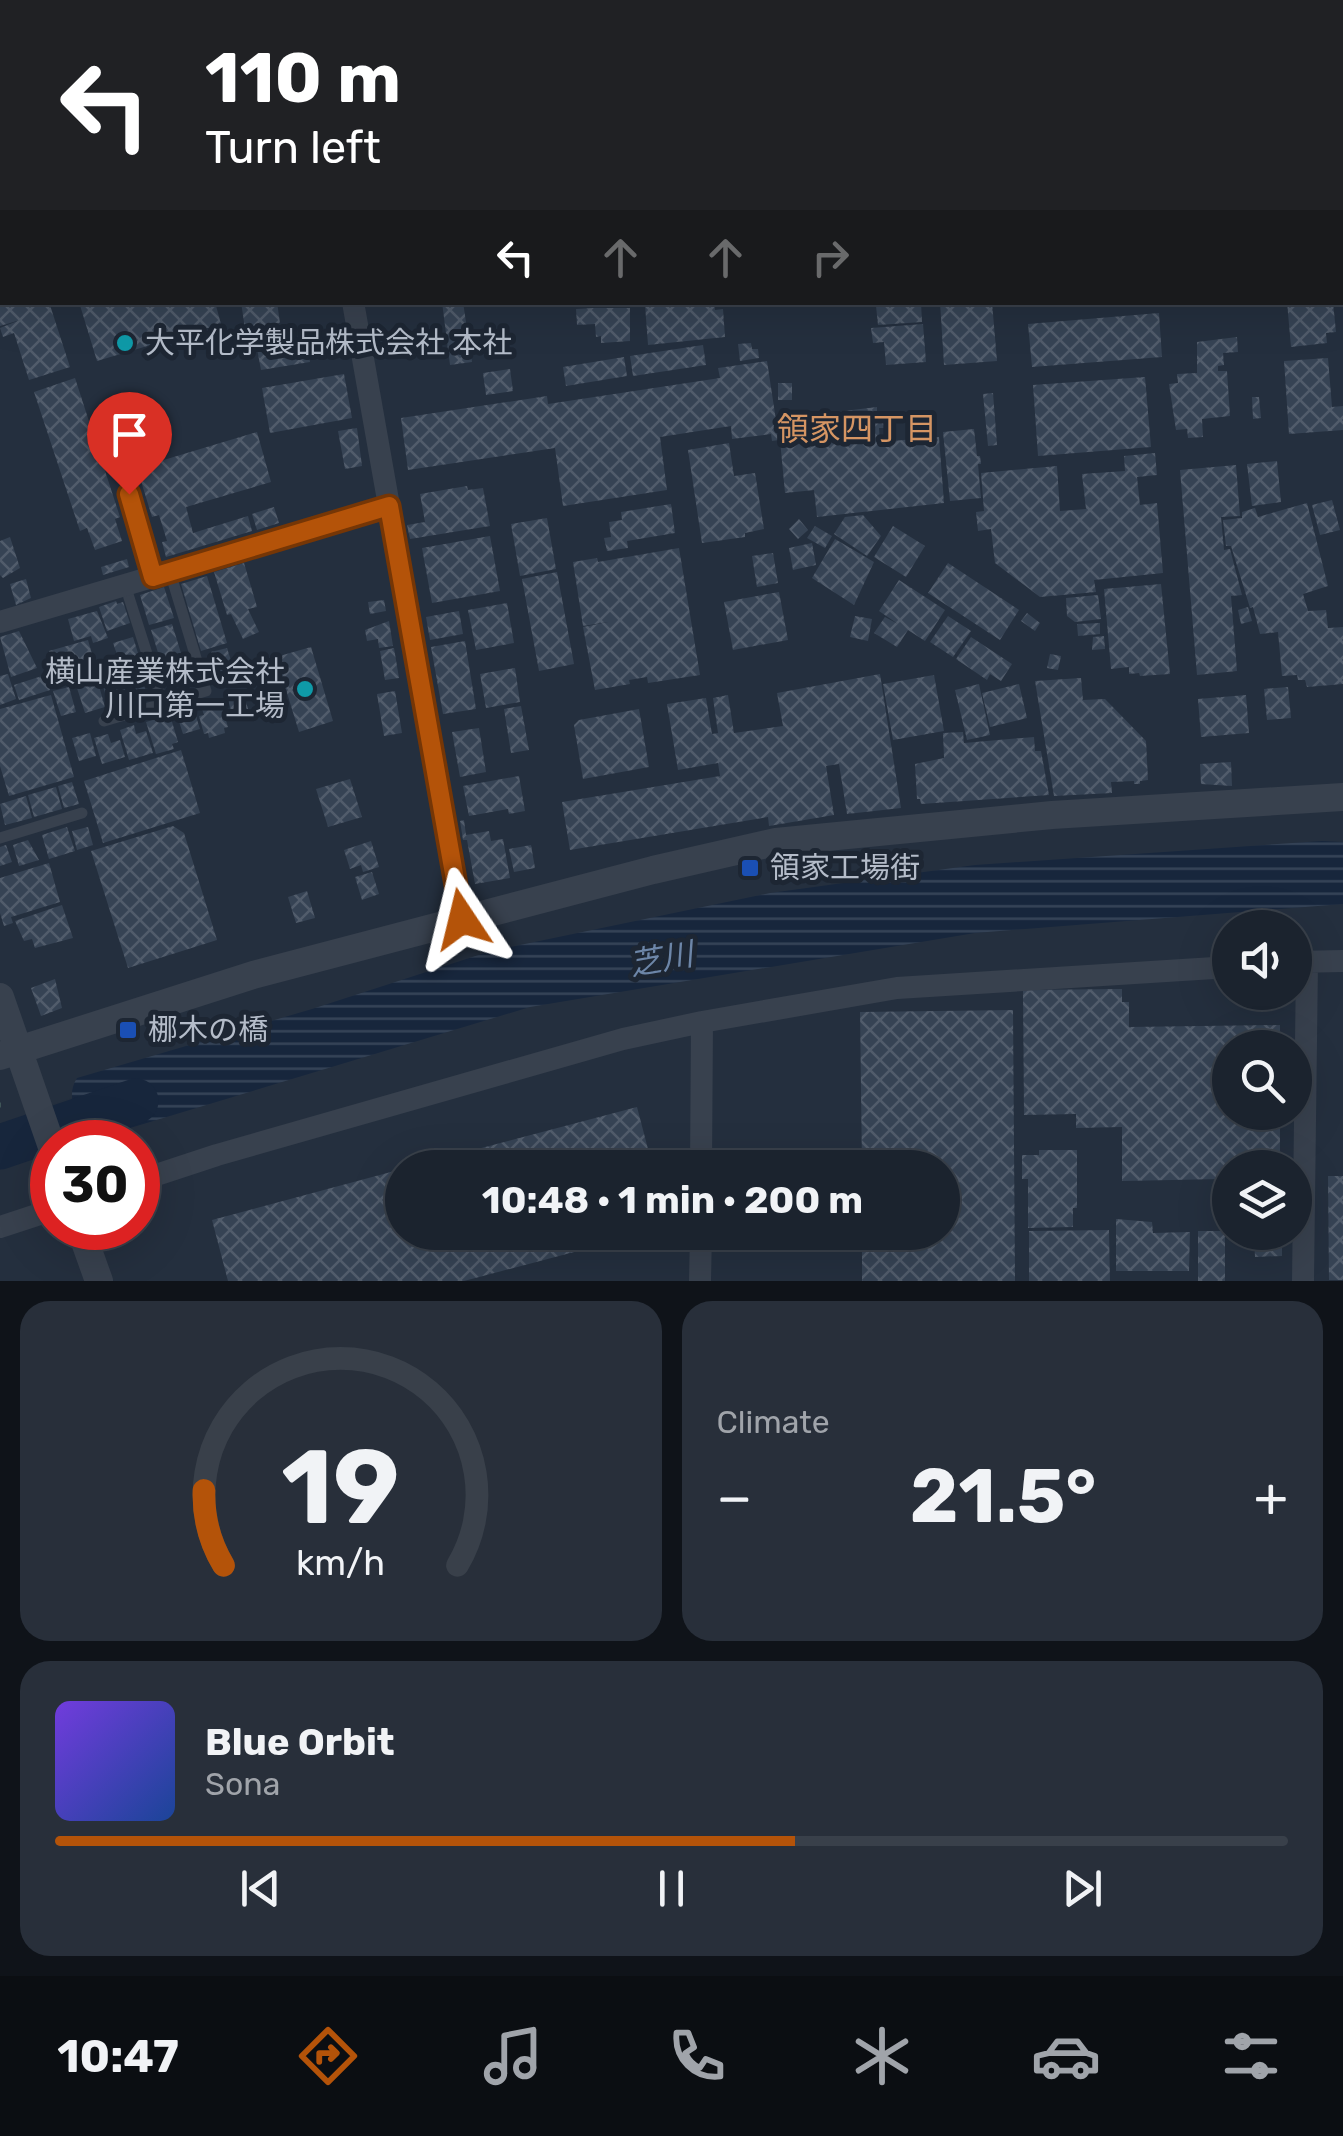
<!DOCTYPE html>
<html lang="en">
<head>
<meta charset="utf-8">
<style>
  :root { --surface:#1b232e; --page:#282f3a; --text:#f1f3f6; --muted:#a0a4aa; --line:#39404a; --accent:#b45309 }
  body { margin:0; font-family:Rubik,"Noto Sans JP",sans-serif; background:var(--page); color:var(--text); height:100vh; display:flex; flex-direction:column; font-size:38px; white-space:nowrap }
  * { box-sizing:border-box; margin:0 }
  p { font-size:32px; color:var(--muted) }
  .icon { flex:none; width:55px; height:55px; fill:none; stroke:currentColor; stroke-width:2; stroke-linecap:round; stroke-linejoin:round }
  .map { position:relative; height:1281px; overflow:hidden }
  .sheet { display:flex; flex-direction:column; gap:20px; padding:20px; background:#0f1319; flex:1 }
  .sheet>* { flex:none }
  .guide { position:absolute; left:0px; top:0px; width:1345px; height:305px; box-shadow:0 10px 40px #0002,0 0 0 2px var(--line); background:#202124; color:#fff; overflow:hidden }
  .controls { position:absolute; left:1212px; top:910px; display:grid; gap:20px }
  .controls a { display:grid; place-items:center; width:100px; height:100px; border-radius:50%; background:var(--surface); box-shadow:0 10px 40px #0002,0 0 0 2px var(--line); font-size:50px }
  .speed { position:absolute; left:30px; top:1120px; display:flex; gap:20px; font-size:50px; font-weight:700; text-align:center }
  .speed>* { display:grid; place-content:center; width:130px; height:130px; border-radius:50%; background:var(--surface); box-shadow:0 10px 40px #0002,0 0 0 2px var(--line); line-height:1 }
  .speed .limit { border:15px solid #d22; background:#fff; color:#111 }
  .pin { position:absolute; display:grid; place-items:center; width:85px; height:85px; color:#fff; margin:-102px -42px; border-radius:50% 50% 50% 0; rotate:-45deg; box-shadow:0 0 10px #0007 }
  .pin .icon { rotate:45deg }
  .me { position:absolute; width:110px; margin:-55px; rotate:350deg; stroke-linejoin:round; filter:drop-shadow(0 0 8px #0008) }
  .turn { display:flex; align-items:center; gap:35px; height:210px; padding:0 40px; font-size:45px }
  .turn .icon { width:130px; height:130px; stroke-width:2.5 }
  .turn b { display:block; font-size:70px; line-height:85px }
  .lanes { display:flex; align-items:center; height:95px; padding:0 40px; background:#0003; justify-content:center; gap:50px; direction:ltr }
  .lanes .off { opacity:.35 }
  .big { font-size:75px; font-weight:700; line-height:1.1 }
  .sheet .card { flex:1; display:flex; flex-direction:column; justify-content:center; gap:15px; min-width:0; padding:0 35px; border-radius:30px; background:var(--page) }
  .sheet .dial { align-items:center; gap:0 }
  .dial svg { height:260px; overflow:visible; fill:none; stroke:var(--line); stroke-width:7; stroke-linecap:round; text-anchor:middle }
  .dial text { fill:var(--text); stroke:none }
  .song { display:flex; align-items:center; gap:30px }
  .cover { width:120px; height:120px; border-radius:15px; background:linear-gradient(135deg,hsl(260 70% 55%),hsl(220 70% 35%)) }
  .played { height:10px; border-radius:5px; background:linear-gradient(90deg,var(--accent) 60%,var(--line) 60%) }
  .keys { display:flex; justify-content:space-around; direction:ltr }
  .heat { display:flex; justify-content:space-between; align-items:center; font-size:55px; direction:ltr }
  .sheet .tiles { flex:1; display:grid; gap:20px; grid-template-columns:1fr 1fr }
  .card:last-child { grid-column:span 2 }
  .trip { position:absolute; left:385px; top:1150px; width:575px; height:100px; border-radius:50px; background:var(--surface); box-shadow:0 10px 40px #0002,0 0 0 2px var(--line); font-weight:700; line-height:100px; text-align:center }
  .menu { display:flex; height:160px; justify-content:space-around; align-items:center; background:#0b0e12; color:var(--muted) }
  .menu .icon { width:70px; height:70px }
  .menu .on { color:var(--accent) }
  .menu b { font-size:45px; color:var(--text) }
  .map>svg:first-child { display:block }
  .water { fill:url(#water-rules) }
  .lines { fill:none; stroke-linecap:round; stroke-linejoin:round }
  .river { stroke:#17263c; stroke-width:45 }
  .building { fill:url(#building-cross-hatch) }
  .path { stroke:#3f5557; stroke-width:5; stroke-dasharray:8 8; stroke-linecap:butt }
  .service { stroke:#38414e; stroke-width:11 }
  .minor { stroke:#38414e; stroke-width:22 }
  .tertiary { stroke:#38414e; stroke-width:28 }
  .route-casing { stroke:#753606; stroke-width:25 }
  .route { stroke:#b45309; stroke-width:18 }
  .culture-dot { fill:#0f9aa8; stroke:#1d2633; stroke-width:4 }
  .transit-dot { fill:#1a4fb4; stroke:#1d2633; stroke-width:4 }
  .labels { text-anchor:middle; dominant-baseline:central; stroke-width:10; stroke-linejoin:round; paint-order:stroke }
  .poi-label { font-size:30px; fill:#b4bcc9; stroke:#1d2633; text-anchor:start }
  .neighbourhood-label { font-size:32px; fill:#d59563; stroke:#1d2633 }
  .water-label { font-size:32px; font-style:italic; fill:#6d86a8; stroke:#1d2633 }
</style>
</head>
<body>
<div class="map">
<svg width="1343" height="1281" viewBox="0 0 1343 1281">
  <defs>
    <pattern id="water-rules" width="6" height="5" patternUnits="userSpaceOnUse" patternTransform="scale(2.5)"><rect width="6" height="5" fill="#17263c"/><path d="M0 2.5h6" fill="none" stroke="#364457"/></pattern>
    <pattern id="building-cross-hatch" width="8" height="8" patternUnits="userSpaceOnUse" patternTransform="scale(2.5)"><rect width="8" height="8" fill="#364354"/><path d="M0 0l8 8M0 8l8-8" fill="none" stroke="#515c6b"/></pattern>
  </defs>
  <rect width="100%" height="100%" fill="#242f3e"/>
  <!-- water -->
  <path class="water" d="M1322,841l21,1v62l-368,29 -445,74 -443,134c-8,-21 -23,-43 -10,-63l235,-69 179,-58 279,-58 205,-28z"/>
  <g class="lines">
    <!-- river -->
    <path class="river" d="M0,1147l136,-46"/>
  </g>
  <!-- building -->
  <path class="building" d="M0,302h49l21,65 -41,13 -15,-47 -11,4 -3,-9 20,-8 -20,6z
    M79,302h136l6,22 -124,37z
    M241,302h36l3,21 -35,6z
    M442,302h21l9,60 -22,3z
    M674,302h40l1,8 8,-1 2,28 -77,8 -3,-40z
    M921,302l1,20 -44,3 -2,-19z
    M940,302h52l5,59 -53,4z
    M1287,302h46l3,30 -10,1 1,10 -36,4z
    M593,308h37v33l-29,2v-7l-5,1 -1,-13 -18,1 -1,-16z
    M1159,313l3,44 -130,10 -4,-43z
    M923,324l3,38 -40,3 -2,-23 -11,1 -2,-15z
    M305,329l5,33 -49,8 -6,-32z
    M337,333l3,21 -17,3 -3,-21z
    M1237,337l1,15 -15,1 1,12 -6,1v5h9l3,45 -28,3 1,18 -15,1 -1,-9 -11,1 -7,-46 9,-1 -1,-9 20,-1v-31z
    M751,343l1,6h6l1,9 -19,3 -2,-17z
    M703,345l3,20 -73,11 -3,-20z
    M624,357l3,19 -61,10 -3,-19z
    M1328,358l4,49 11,-1v24l-54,4 -5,-73z
    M767,361l12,79 -7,1 -1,-7 -39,5 -1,-13 -71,11 7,53 -104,16 -8,-58 -147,22 -7,-52 146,-22 1,8 172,-26 -2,-10z
    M510,369l3,22 -27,4 -3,-22z
    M344,374l8,44 -82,15 -8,-45z
    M1145,377l6,70 -113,9 -5,-71z
    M75,378l45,139 -5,2 7,22 -27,9 -8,-22 -7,3 -46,-139z
    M778,383h14v17h-14z
    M993,393l4,52 -9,1 -5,-52z
    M1252,397h7l2,21 -8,1z
    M877,407v7l6,-1 1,15h-5l1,14 59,-5 5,66 -127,14 -3,-27 -29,3 -7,-74z
    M357,428l5,38 -17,3 -7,-38z
    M974,429l3,27h3l1,8h-3l3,34 -31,3 -7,-69z
    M257,432l14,50 -85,25 7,26 55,-17 4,15 -86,26 -4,-15 5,-1 -8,-26 -7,2 -15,-49z
    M729,443l5,33 21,-3 9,56 -19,4v4l-43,6 -14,-93z
    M1155,453l2,22 -20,2 3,28 17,-2 6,70 -69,7 2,12 -56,5 -45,-34 -4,-34 -13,2 -2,-19 8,-1 -3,-38 76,-7 3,45 26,-2 -4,-35 43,-3 -1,-15z
    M1277,461l4,41 -29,4 -5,-42z
    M1236,465l4,51 -19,1 3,33 6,-1 12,46 -11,1 6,75 -40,4 -17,-205z
    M467,486l1,4 15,-2 7,38 -80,13 -3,-14 18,-3 -5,-28z
    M1332,500l8,30 -20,5 -8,-30z
    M1307,503l21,83 -25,8 5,17 18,-1 2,18 15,-1v57l-36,3 -2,-7h-7l-1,-5 -15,1 -4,-44 -18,2 -7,-27 -3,1 -19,-62h-5l-3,-26 19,-2v-6l13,-4 3,9z
    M671,504l4,29 -48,8 1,7 -21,3 -3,-13 7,-1 -2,-15 13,-2 -1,-8z
    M274,507l5,16 -22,7 -5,-16z
    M863,515l18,21 -14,20 -33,-22 11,-17z
    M547,518l9,51 -36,7 -9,-52z
    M799,519l9,11 -10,9 -9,-10z
    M815,526l17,10 -7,12 -18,-10z
    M893,526l32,20 -19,31 -32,-20z
    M490,536l10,55 -68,12 -10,-55z
    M10,537l10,31 -17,10 -3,-3v-34z
    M835,539l39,23 -20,43 -42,-27z
    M812,543l4,22 -23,5 -4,-22z
    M679,548l21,127 -52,8 -1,-6 -18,3 1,4 -35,6 -12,-63 25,-5 -25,4 -10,-64 24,-4 1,4z
    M773,553l5,30 -21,4 -5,-31z
    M127,559l2,8 -26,8 -2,-8z
    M244,563l13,44 -9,2 11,23 -16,7 -12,-25 -4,1 -13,-43z
    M948,563l71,47 -19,30 -72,-47z
    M557,572l17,92 -35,7 -17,-92z
    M207,576l20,67 -26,8 -20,-67z
    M26,579l5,19 -15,7 -6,-21z
    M899,580l46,30 -20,31 -17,-11 -11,17 -23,-14 11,-16 13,7 -19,-13z
    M1161,584l9,90 -30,2 -1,-3 -10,1v-7l-18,2 -7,-80z
    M164,587l10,31 -25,7 -9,-30z
    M779,592l9,48 -55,10 -9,-48z
    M1098,595l3,24 -26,3 -8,-6 -1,-18z
    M384,600l2,11 -16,3 -2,-12z
    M116,601l1,3 6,-2 7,21 -23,8 -8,-24z
    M507,603l7,40 -38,7 -8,-40z
    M1248,607l4,14 -11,3 -3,-14z
    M97,611l11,27 -15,5 -2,-7 -17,5 -6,-22z
    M459,611l4,23 -33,6 -4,-23z
    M1027,613l13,10 -5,8 -14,-10z
    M855,616l17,3 -4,22 -18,-4z
    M948,616l23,15 -18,26 -23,-15z
    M389,621l4,25 -14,2 -1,-9 -11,2 -2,-11z
    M1100,623v11l-22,2 -1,-12z
    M172,624l9,29 -21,6 -9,-29z
    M19,631l18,37 -26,9 -11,-40z
    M1104,636l1,13 -13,1 1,-13z
    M133,637l9,29 -19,6 -10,-29z
    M971,637l41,27 -11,17 -11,-7 -3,6 -31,-21z
    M88,640l9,32 -38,12 -10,-33z
    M465,641l11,68 -33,5 -12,-67z
    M311,647l22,74 -34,11 -23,-75z
    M227,648l7,22 -17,5 -6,-23z
    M394,648l5,30 -14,2 -5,-29z
    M1050,654l11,2 -3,14 -11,-2z
    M182,656l6,21 -21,6 -6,-21z
    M515,668l5,34 -34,6 -6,-34z
    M140,672l7,23 -17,5 -7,-23z
    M120,673l7,25 -19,6 -7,-25z
    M8,674l8,25 -16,6v-29z
    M880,674l21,134 -54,6 -8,-50 -13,2 8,49 -65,11 -1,-9 -198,33 -8,-48 158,-26 -2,-13 -40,7 -11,-66 39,-6 6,36 6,-1 -5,-35 15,-3 6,38 49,-7 -6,-33z
    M45,675l5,15 -31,10 -5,-15z
    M934,675l10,56 -51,9 -10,-56z
    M1081,678l2,22 22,-1 41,42 2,39 -8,1v3h-6v-3l-23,1 1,11 -58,3 -19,-115z
    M97,679l8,28 -20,6 -9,-28z
    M979,684l11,51 -23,5 -12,-50z
    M1019,684l8,34 -37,9 -8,-34z
    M69,687l7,25 -15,4 -8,-25z
    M1288,687l3,31 -24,2 -3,-31z
    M242,689l7,23 -16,5 -7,-24z
    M395,691l7,42 -18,3 -7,-42z
    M51,695l23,82 -65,19 -9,-30v-57z
    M1246,695l3,38 -48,4 -3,-38z
    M221,703l7,24 -4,1 1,5 -16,5 -1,-5 -4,1 -5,-18 5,-1 -2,-6z
    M521,706l8,44 -18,3 -7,-44z
    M193,707l7,22 -17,5 -7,-22z
    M639,709l10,58 -66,12 -9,-54 5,-5z
    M170,715l8,27 -6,2 2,5 -18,5 -10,-32z
    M134,725l2,9 10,-3 7,22 -24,7 -9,-30z
    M479,728l7,44 -26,5 -8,-45z
    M963,732l1,11 70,-6 1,14h6l8,44 -128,9 -1,-5h-3l-2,-35 29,-6 -1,-25z
    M90,733l6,23 -17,5 -7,-23z
    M108,734l3,9 9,-3 5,17 -23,7 -8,-26z
    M181,750l19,63 -97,30 -19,-62z
    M1231,762l1,24 -31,-2 -1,-20z
    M519,776l6,35 -16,3 -1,-5 -39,7 -6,-30z
    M350,779l12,38 -34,10 -12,-38z
    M72,782l7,22 -15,4 -6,-22z
    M56,787l6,22 -28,8 -6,-22z
    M26,796l6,22 -27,7 -5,-21z
    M464,820l2,15 23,-4 2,10 12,-2 7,39 -35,6 -8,-44h-4l-3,-19z
    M173,826l11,7 33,107 -89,28 -37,-117z
    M67,827l8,24 -26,8 -7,-24z
    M88,827l5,18 -16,5 -5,-19z
    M28,840l11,20 -20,6 -6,-21z
    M371,841l8,26 -16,5 -2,-7 -11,4 -6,-19z
    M6,845l6,17 -12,4v-19z
    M531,845l4,23 -21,4 -5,-23z
    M49,863l11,39 -49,15 2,6 -9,3 -4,-13v-35z
    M372,872l7,22 -17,6 -7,-23z
    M307,891l8,27 -19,5 -8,-26z
    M62,905l11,33 -38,10 -3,-9 -8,2 -9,-20z
    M55,979l7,29 -21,8 -10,-28z
    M1122,989v13h7v25l151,-2v23h-50v64h50v56h-50v14h-8v-3l-100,2v-54l-46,1v-14l-52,1 -1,-125z
    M1013,1010l2,271h-153v-49h80v-64h-80l-2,-156z
    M637,1107l16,61h-240v-2z
    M1039,1150h38v58h-4v19l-45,1v-49h-6v-24h17z
    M402,1169v63l240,2 -178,47h-236l-16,-61z
    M1328,1176h15v104h-14z
    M1116,1219l36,3 1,11 37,-1 -1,39h-73z
    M1109,1230l1,51h-81v-50z
    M1198,1231h27v50h-27z
    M1282,1232v24l-27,1 -1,-24z"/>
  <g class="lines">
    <!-- path -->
    <path class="path" d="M0,1105h1"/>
    <!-- service -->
    <path class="service" d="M0,193l2,5
      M129,495l24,82
      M125,585l38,119
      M104,721l102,-30 -36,-119
      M0,838l82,-25"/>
    <!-- minor -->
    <path class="minor" d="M299,0l1,2
      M1171,2l1,-2
      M353,302l109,617
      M0,622l389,-115
      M1295,962l48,-1
      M701,1168l1,-146
      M138,1181l79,-26 406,-116 79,-17 195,-34 333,-21
      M0,1227l52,-17
      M700,1281l1,-49
      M1303,1281l4,-319"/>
    <!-- tertiary -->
    <path class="tertiary" d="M1091,0l9,2
      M261,2l7,-2
      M1342,68h1
      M0,116l2,-1
      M0,997l52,150
      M0,1056l253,-81 400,-105 123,-28 276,-27 291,-18
      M80,1228l19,53"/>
  </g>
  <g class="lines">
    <!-- route casing -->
    <g class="route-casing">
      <path id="route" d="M129,494l24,83 236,-71 73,413"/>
    </g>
    <!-- route -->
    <use href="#route" class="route"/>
  </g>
  <!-- markers -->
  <g class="culture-dot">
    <circle cx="125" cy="343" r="10"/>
    <circle cx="305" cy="689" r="10"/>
  </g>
  <g class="transit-dot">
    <rect x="740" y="858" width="20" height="20" rx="5"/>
    <rect x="118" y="1020" width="20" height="20" rx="5"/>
  </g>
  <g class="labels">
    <!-- poi labels -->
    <g class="poi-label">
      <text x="145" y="343">大平化学製品株式会社 本社</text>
      <text x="285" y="672" text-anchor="end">横山産業株式会社<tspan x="285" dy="34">川口第一工場</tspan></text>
      <text x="770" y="868">領家工場街</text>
      <text x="148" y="1030">梛木の橋</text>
    </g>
    <!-- neighbourhood labels -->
    <g class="neighbourhood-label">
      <text x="857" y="429">領家四丁目</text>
    </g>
    <!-- water labels -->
    <g class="water-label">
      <text transform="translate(661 959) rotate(-10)">芝川</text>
    </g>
  </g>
</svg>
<div class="controls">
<a><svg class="icon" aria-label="sound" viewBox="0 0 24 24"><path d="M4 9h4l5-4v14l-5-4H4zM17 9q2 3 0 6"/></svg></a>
<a><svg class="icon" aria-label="search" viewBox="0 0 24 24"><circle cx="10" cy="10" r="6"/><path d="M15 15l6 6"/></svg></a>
<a><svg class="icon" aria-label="layers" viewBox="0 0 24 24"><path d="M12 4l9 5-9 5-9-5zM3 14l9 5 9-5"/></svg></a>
</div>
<div class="speed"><div class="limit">30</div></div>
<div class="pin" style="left:129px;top:494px;background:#d93025"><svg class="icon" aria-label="arrive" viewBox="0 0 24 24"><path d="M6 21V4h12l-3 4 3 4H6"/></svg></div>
<svg class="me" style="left:462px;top:919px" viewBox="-20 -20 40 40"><path d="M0-17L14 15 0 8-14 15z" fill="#b45309" stroke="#fff" stroke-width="4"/></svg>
<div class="trip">10:48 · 1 min · 200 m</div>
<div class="guide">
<div class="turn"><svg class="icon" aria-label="left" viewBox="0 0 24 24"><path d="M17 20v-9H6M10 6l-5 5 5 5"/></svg><div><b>110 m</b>Turn left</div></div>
<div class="lanes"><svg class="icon" aria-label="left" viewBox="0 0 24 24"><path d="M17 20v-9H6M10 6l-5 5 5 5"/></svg><svg class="icon off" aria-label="ahead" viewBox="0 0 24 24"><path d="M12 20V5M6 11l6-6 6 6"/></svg><svg class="icon off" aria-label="ahead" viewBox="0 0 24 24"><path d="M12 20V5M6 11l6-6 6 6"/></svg><svg class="icon off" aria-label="right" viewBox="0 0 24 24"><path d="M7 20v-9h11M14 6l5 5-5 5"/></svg></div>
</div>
</div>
<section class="sheet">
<div class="tiles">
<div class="card dial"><svg viewBox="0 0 100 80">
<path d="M14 69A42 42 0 1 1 86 69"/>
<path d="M14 69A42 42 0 0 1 8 46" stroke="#b45309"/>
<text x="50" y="56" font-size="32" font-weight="700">19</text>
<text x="50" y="72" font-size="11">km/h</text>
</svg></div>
<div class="card"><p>Climate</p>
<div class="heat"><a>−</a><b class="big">21.5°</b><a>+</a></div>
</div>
<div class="card">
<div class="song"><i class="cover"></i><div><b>Blue Orbit</b><p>Sona</p></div></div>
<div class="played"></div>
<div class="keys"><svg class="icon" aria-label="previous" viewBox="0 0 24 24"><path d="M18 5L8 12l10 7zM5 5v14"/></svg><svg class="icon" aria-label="pause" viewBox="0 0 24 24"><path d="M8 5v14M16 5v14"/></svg><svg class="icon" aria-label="next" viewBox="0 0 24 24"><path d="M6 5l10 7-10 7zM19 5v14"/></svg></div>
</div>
</div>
</section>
<nav class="menu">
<b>10:47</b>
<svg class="icon on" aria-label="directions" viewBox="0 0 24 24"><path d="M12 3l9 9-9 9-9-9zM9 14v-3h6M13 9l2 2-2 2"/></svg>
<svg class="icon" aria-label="music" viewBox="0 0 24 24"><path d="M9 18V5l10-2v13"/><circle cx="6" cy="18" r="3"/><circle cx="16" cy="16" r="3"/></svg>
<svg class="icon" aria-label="phone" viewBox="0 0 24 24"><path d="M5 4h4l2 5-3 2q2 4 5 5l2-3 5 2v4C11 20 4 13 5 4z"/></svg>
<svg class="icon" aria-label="climate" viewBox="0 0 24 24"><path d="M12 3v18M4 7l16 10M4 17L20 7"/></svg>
<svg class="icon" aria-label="car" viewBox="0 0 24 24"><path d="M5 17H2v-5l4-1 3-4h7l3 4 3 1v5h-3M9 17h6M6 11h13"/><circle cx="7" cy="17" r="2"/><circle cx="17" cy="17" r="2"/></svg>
<svg class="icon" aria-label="filters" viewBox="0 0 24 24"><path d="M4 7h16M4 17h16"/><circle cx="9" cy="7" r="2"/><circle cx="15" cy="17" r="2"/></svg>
</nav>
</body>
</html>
